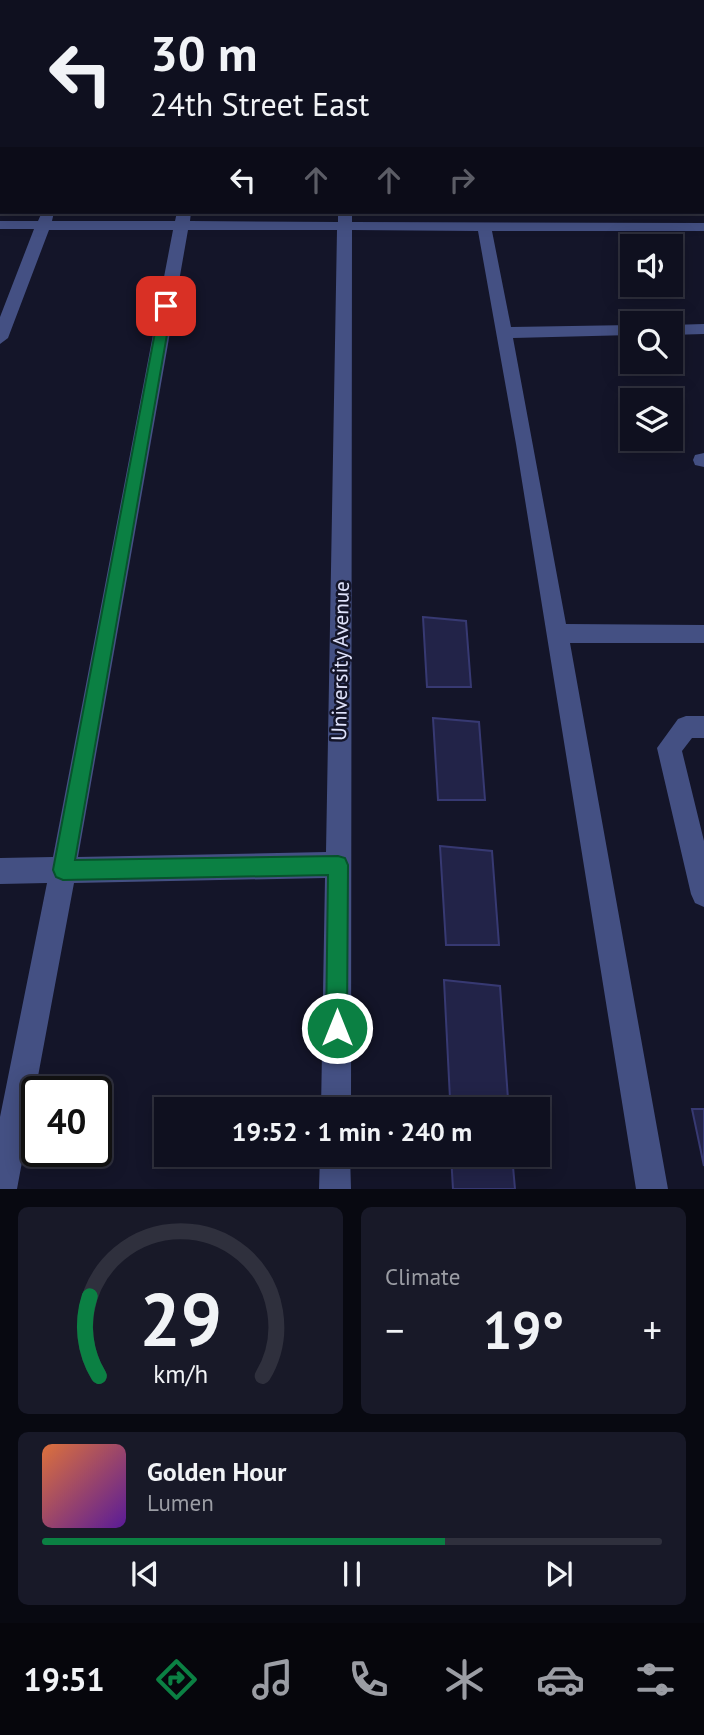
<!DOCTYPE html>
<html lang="en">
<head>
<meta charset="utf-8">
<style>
  :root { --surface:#0f101f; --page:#181928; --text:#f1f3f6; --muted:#9b9da4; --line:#2f303d; --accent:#0b8043 }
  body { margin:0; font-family:"PT Sans",sans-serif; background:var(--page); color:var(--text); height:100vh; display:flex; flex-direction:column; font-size:26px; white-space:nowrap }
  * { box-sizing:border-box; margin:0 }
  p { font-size:23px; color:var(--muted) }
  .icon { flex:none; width:38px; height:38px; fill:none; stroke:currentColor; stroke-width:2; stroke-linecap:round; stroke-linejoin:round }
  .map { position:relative; height:1189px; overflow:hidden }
  .side { display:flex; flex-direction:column; gap:18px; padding:18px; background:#080911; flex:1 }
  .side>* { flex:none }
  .hud { position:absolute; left:0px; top:0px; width:705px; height:214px; box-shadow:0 4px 18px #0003,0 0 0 2px var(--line); background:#0f101f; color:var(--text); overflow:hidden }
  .tools { position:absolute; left:620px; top:234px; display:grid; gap:14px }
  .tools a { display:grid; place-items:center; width:63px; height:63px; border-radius:0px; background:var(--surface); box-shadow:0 4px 18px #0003,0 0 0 2px var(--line); font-size:35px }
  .speed { position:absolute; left:21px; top:1076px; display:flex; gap:14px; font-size:35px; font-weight:700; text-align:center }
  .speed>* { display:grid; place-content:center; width:91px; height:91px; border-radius:50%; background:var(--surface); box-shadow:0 4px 18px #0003,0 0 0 2px var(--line); line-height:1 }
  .speed .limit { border:4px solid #111; border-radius:10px; background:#fff; color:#111 }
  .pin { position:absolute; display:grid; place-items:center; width:60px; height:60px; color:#fff; margin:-30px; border-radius:14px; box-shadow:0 4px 10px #0006 }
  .me { position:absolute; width:77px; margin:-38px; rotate:0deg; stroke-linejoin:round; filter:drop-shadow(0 0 5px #0008) }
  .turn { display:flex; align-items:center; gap:24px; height:147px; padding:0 35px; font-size:32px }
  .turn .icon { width:91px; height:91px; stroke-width:2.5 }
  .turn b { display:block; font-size:49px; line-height:60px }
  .lanes { display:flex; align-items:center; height:66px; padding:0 35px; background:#0003; justify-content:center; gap:35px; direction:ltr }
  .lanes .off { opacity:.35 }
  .big { font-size:52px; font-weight:600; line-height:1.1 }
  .side .tile { flex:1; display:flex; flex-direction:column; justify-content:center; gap:10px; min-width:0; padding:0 24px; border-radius:10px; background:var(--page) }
  .side .dial { align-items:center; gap:0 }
  .dial svg { height:182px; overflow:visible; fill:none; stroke:var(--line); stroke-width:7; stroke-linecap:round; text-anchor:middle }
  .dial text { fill:var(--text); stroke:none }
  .song { display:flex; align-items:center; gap:21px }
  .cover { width:84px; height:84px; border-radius:10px; background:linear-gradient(135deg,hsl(20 70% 55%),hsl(270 70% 35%)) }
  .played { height:7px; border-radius:4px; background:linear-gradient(90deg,var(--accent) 65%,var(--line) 65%) }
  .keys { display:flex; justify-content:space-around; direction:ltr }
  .heat { display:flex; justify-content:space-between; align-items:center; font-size:38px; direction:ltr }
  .side .tiles { flex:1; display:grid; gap:18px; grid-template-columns:1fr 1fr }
  .tile:last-child { grid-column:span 2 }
  .trip { position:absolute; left:154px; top:1097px; width:396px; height:70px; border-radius:0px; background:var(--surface); box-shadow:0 4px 18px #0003,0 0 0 2px var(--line); font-weight:600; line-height:70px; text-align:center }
  .tab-bar { display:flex; height:112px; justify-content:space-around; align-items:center; background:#06060c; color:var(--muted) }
  .tab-bar .icon { width:49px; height:49px }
  .tab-bar .on { color:var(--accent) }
  .tab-bar b { font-size:32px; color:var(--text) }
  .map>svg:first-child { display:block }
  .building { fill:#222348; stroke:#373972; stroke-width:2 }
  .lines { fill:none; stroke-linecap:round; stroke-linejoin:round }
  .minor { fill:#445083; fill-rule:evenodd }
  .route { fill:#0b8043; stroke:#07532c; stroke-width:2 }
  .labels { text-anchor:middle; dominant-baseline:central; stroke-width:5; stroke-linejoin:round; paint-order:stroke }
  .street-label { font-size:21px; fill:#e0e3fc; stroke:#141529 }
</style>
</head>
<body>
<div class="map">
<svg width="704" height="1189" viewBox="0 0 704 1189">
  <rect width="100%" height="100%" fill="#141529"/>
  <!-- building -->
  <path class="building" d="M423,617l43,4 5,66h-44z
    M433,718l46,4 6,78h-47z
    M440,846l52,5 7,94h-53z
    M444,980l56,6 8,113h-58z
    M692,1109h12v57z
    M451,1155h61l3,34h-62z"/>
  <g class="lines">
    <!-- minor -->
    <path class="minor" d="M25,0h10v2h-10z
      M122,0h10l-11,2z
      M220,0h10l-11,2z
      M342,0h10v2h-10z
      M459,0h10v2h-10z
      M685,0h10l1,2h-10z
      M0,53h2l-2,10z
      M42,212h12l-2,9h123l2,-9h14l-1,9 148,1v-10h14v10l352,1v8h-212l19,96 121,-2v10l-119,3 53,286 138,1v18h-134l98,546h-32l-120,-745 -38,-213 -126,-1 -1,880h-30l4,-232 -251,5 -57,306h-17v-72l47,-234 -47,1v-26l53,-1 120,-627h-124l-41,108 -8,6v-27l34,-88h-34v-8h38zM188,230h149l-11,622 -248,5z
      M704,324v10l-34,1v-10z
      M704,453v14l-9,-2 -2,-5 2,-5z
      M686,716h18v22h-12l-10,13 22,90v66l-9,-4 -4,-9 -34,-146 21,-29z
      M320,1155h30l1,34h-32z"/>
  </g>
  <!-- route -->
  <path class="route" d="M166,302l6,4 -97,554 263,-4 7,2 3,7 -1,163 -3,8 -7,3 -8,-3 -3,-8 2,-153 -265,5 -7,-3 -3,-7 107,-564z"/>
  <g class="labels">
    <!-- street labels -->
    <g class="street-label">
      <text transform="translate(340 661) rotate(-89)">University Avenue</text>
    </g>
  </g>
</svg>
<div class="tools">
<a><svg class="icon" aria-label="sound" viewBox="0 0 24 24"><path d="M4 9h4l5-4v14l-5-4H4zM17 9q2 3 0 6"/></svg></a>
<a><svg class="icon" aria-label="search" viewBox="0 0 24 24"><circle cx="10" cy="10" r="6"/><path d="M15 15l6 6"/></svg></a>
<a><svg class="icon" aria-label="layers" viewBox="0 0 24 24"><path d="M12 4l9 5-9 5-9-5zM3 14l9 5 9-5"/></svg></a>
</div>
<div class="speed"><div class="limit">40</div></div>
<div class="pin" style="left:166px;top:306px;background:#d93025"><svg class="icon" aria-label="arrive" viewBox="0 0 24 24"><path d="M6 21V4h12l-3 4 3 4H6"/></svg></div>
<svg class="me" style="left:337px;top:1028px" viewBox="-20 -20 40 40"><circle r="17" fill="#0b8043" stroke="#fff" stroke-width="3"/><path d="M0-11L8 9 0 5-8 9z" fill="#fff"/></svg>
<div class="trip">19:52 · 1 min · 240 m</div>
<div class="hud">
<div class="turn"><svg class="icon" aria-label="left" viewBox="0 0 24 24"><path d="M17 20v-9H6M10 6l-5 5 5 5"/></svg><div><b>30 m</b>24th Street East</div></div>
<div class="lanes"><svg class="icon" aria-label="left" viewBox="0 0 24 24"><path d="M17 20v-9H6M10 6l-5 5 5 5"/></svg><svg class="icon off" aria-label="ahead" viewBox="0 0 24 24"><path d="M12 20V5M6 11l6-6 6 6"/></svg><svg class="icon off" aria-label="ahead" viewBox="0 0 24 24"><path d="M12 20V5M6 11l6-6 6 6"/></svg><svg class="icon off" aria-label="right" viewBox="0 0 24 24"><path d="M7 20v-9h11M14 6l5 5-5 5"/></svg></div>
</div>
</div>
<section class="side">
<div class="tiles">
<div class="tile dial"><svg viewBox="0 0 100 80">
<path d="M14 69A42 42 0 1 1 86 69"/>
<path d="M14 69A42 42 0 0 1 10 34" stroke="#0b8043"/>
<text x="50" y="56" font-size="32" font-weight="700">29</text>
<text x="50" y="72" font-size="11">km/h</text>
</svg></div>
<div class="tile"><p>Climate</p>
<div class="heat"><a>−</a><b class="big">19°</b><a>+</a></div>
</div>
<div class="tile">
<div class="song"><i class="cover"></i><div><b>Golden Hour</b><p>Lumen</p></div></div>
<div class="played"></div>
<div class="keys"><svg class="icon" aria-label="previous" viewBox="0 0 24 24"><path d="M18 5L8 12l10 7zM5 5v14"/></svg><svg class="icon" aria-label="pause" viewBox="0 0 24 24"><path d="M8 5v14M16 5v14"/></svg><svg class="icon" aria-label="next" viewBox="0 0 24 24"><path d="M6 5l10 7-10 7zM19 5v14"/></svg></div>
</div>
</div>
</section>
<nav class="tab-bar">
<b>19:51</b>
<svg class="icon on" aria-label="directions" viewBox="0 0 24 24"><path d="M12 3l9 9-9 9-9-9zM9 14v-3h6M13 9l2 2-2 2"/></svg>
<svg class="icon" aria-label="music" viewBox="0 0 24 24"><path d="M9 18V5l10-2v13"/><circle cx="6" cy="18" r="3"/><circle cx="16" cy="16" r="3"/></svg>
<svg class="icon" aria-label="phone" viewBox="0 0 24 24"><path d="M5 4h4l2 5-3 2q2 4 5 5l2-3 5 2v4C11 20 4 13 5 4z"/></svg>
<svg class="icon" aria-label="climate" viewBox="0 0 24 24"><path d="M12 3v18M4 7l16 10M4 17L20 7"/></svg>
<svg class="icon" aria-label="car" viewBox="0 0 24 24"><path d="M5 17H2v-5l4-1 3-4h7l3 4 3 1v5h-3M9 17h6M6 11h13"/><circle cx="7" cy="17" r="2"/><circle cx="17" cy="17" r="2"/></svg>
<svg class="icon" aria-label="filters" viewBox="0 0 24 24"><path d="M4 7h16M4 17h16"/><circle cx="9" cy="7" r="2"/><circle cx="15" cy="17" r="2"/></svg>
</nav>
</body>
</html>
